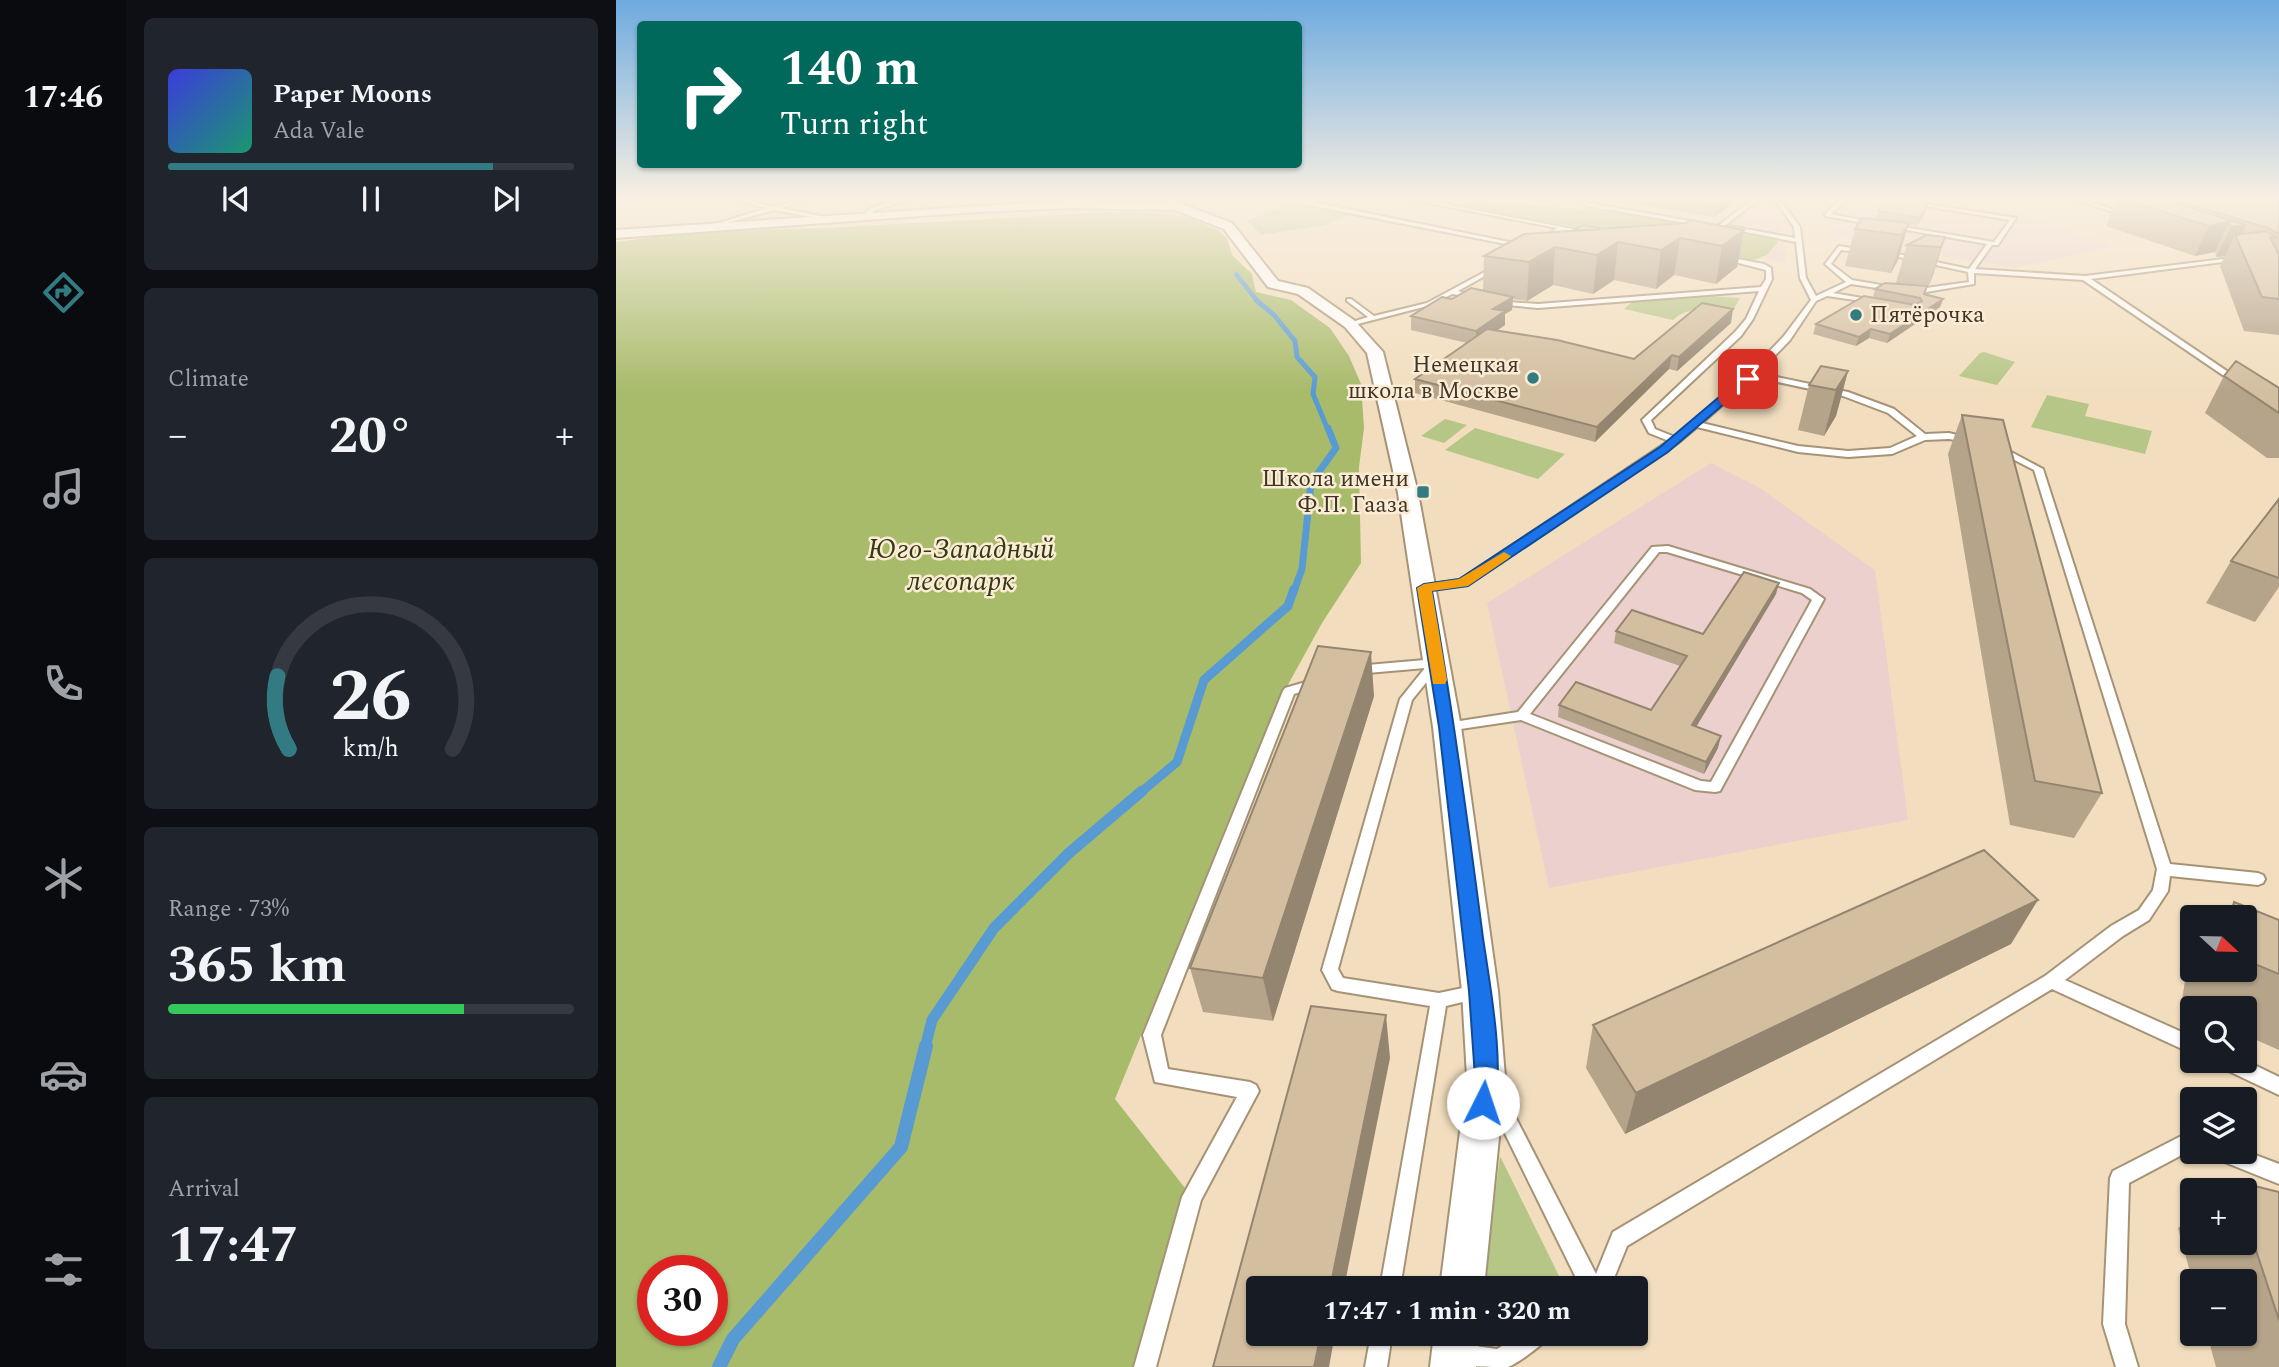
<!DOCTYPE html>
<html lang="en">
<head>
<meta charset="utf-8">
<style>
  :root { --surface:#171b24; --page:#20242c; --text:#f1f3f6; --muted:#9ea1a6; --line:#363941; --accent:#327b83 }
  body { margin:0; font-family:Spectral,serif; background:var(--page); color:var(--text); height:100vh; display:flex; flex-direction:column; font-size:26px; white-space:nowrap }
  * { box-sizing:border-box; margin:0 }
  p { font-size:23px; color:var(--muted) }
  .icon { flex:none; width:38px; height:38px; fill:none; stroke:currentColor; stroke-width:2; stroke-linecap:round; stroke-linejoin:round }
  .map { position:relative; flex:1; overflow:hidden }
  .drawer { display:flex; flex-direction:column; gap:18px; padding:18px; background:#0d0f14; width:490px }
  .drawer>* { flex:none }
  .top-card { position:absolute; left:21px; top:21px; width:665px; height:147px; border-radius:7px; box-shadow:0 2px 5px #0004; background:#00695c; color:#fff; overflow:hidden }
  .needle { width:46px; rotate:112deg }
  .buttons { position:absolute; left:1564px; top:905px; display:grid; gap:14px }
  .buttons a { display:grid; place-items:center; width:77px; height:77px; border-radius:7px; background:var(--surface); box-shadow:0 2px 5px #0004; font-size:35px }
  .speed { position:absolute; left:21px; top:1255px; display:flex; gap:14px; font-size:35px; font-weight:700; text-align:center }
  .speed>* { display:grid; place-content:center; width:91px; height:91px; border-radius:50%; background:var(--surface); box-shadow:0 2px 5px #0004; line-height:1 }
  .speed .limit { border:10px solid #d22; background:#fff; color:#111 }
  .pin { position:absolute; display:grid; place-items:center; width:60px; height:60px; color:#fff; margin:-30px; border-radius:14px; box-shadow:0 4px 10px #0006 }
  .me { position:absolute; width:77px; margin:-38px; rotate:4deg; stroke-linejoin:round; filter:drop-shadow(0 0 5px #0008) }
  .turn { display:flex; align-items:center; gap:24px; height:147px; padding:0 28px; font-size:32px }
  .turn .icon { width:91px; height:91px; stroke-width:2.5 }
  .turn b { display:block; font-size:49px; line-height:60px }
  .big { font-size:52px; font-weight:700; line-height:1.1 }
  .drawer .tile { flex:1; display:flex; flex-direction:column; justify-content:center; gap:10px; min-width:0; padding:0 24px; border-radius:10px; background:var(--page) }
  .drawer .dial { align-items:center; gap:0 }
  .dial svg { height:182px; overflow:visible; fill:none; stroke:var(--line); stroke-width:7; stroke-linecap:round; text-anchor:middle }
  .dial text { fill:var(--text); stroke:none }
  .song { display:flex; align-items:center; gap:21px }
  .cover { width:84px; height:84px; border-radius:10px; background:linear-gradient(135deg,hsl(240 70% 55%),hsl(160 70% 35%)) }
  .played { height:7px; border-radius:4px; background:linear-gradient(90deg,var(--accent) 80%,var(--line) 80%) }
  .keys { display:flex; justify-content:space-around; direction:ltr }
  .heat { display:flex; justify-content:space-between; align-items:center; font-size:38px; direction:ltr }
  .charge { height:10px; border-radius:5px; background:linear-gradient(90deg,#34c759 73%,var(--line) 0) }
  .trip { position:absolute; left:630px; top:1276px; width:402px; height:70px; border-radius:7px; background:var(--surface); box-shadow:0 2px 5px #0004; font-weight:700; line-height:70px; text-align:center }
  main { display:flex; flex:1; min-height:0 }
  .menu { display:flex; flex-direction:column; width:126px; justify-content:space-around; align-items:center; background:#090b0e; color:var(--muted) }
  .menu .icon { width:49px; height:49px }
  .menu .on { color:var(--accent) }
  .menu b { font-size:32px; color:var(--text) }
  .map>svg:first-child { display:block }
  .education { fill:#ebd0ce }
  .green { fill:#b6c687 }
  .forest { fill:#a8bb6b; fill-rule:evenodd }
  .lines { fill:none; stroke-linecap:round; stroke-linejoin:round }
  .stream-far5 { stroke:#589ad2; stroke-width:4.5 }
  .stream-far4 { stroke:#589ad2; stroke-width:5 }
  .stream-far3 { stroke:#589ad2; stroke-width:7 }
  .stream-far2 { stroke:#589ad2; stroke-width:9 }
  .stream-far1 { stroke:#589ad2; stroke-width:11 }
  .stream { stroke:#589ad2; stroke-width:14 }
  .lane-casing { stroke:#a69376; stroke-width:4 }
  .street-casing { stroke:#a69376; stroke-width:4 }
  .lane { fill:#fff; fill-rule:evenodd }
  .street { fill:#fff; fill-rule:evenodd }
  .wall { fill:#b5a38a }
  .shaded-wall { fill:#948570 }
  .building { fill:#d3bea0; stroke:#948570; stroke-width:2 }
  .route { fill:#1a73e8; stroke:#114b97; stroke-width:2 }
  .slow { fill:#f59e0b }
  .poi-dot { fill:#327b83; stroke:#fcecd3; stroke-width:2.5 }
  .labels { text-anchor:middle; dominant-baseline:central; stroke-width:5; stroke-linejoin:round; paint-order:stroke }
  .far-poi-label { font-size:23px; fill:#3e362a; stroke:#fcecd3; text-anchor:end }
  .park-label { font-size:28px; font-style:italic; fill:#323a17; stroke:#fcecd3 }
</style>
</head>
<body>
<main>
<nav class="menu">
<b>17:46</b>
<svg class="icon on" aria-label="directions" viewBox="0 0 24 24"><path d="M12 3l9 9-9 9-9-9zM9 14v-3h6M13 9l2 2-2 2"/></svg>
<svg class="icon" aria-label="music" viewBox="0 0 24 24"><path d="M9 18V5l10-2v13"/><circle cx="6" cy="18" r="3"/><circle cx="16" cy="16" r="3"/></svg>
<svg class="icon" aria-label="phone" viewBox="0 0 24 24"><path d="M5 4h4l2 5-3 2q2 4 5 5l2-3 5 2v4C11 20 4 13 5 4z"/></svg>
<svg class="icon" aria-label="climate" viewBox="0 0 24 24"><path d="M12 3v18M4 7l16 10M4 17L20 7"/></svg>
<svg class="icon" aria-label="car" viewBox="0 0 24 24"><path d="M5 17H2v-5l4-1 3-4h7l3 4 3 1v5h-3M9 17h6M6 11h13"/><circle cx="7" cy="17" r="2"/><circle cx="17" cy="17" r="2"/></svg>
<svg class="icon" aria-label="filters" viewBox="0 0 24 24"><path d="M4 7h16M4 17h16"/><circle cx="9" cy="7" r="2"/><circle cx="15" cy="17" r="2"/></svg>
</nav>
<section class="drawer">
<div class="tile">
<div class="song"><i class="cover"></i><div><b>Paper Moons</b><p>Ada Vale</p></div></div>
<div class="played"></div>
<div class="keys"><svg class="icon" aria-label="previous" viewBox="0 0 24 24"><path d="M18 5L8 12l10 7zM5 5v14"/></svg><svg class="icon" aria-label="pause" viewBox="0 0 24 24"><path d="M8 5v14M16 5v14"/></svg><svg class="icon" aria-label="next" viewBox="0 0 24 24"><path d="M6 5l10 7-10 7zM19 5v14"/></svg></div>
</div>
<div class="tile"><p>Climate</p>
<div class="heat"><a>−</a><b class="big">20°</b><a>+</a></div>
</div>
<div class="tile dial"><svg viewBox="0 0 100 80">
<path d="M14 69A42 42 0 1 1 86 69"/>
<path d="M14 69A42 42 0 0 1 9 37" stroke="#327b83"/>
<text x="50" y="56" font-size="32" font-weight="700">26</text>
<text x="50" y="72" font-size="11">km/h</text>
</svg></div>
<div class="tile"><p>Range · 73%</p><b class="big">365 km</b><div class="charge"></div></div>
<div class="tile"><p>Arrival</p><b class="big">17:47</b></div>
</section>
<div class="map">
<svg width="1663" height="1367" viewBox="0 0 1663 1367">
  <rect width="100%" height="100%" fill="#f2debf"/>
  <!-- education -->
  <path class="education" d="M832,200h324l13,38v25z
    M1192,200l172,2 134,44 -99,22 -159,-26 -23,-10z
    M1095,463l47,24 117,83 33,250 -359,68 -62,-285z"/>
  <!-- green -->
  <path class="green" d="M677,202l58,12 -25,11 -65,10 -13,-14z
    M1092,296l32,2 -9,16c-22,-3 -40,-10 -58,6l-49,-11 8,-7z
    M1368,352l31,10 -18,23 -38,-9 21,-23z
    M1431,395l42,9 -4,12 67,15 -7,23 -114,-27z
    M829,419l22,6 -23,18 -23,-7z
    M859,428l90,26 -27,25 -93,-29z
    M884,1156l64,130 -2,2h-79z"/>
  <!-- forest -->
  <path class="forest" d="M813,200h47l108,10 14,-1 109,19 63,6 8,8 -11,13 -13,5z
    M516,211l56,6 30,13 9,8 5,17 20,19 4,18 35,8 39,28 19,28 12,28 3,44 -5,39 2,96 -39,60 -49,89 -158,387 77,98 -45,170h-531v-1125l83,-11 126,-3zM37,1270h59v60h-59z"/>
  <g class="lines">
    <!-- stream-far5 -->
    <path class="stream-far5" d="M620,274l22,28"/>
    <!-- stream-far4 -->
    <path class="stream-far4" d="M640,300l18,15 21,26 2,16 18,20 -2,17 15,36"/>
    <!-- stream-far3 -->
    <path class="stream-far3" d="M678,591l8,-22 9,-86 25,-35 -8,-20"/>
    <!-- stream-far2 -->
    <path class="stream-far2" d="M524,793l37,-31 27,-82 84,-74 6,-17"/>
    <!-- stream-far1 -->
    <path class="stream-far1" d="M309,1048l7,-28 62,-92 75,-75 73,-62"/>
    <!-- stream -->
    <path class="stream" d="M103,1367l14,-28 168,-192 25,-101"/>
    <!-- lane casing -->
    <g class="lane-casing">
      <path id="lane" d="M120,200c12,-1 23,4 35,6 11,1 23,-6 34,-6l-24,8 49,10 -3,2 -53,-10 -65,18v-2l58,-18z
        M283,200h8l-32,10 -9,8 -5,-1 10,-9z
        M555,200h8l-20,6 -3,-2z
        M681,200h6l221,45 -3,2 -223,-44 -3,-2z
        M797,200h10l170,33 -3,2 -28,-3 -17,10 -2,-3 14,-11z
        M963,200h6l4,3 118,21 -3,2 -117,-20z
        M1136,200h6l-36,28h-4v-2z
        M1159,200h5l20,27 6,51 10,18 30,-14 -21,-18 14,-18 30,5 -3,2 -25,-3 -10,14 21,16 29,5 45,3 43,-6 -1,-10 -87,-19 3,-2 85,18 18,-25 -98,-17 3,-2 102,17 16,-22 -109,-18 -2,-2 117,18 -18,27h-6l-17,24 110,7 155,-19 -2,3 -147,19 152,103 -7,2 -153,-104 -109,-7v11l-48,8 -30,-1 -45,-7 -18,9 41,7 3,2 -1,1 -49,-7 -11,5 -26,39 -32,33 90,19 46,17 31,25 24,-1 24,6v4l-24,-4 -24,1 -33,14 -44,3 -50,-5 -101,-25 -18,15 -212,143 -47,5 -1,-2 1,-2 40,-6 209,-139 -20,-8 -7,-13 93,-88 11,-13 13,-28 -221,17 -42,-4 -2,-1v-2l44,3 223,-17 5,-8v-9l-47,-12 3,-2 42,8 7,4 1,11 -19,40 -12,17 -90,84 4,9 20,8 70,-60 39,-41 27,-36 -11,-22 -4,-36 -70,-14 3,-2 66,12 -1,-11zM1138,377l89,19 45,17 29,23 -27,12 -42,3 -50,-5 -96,-23z
        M1224,200h6l-15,14 45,9v2l-51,-9v-2z
        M1461,200h7l46,15 -5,1z
        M878,267l5,1 -41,23 19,5v2l-25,-4 -21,11 -81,21 -4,-2 22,-7 -21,-16v-2h4l23,17 53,-13z
        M1382,445l45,24 127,395 88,9 5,2 2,4 -2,4 -5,2 -88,-9 -2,15 -19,29 -26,16 -58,44 128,57v17l-141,-65 -425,257 -17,42h-29l-93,-189 -3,-6 3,-6 6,-3 6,3 96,187 17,-42 432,-256 66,-50 28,-16 14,-20 4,-21 -123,-399 -39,-20 -1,-2z
        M1052,546l142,43 14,10 -104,192 -5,1 -20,-2 -174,-70 -74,11 -5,-1 -1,-3 1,-3 5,-1 71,-11 134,-165zM1043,552h8l135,41 10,7 -101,182 -10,-1 -171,-67z
        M820,659l6,4 -30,37 -74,269 5,9 96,15 38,-8 6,2 2,5 -2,5 -37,9 -46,282h-20l50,-282 -92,-15 -6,-2 -10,-19 78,-271 25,-31 -69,6 -6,-4 6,-4z
        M700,679l6,4 -2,3 -26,8 -133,341 7,34 82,13 6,3 3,6 -58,109 -45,167h-22l48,-170 55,-100 -82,-15 -12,-47 140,-344 2,-3z
        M1599,1060h29l35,17v18l-61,-29z
        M1577,1130v19l-64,34 -4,141 13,43h-22l-13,-43 7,-146 3,-7z
        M1629,1151l34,13v20l-62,-25 -2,-7z
        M755,1334h21l-5,33h-22z
        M905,1334h30c-4,8 -34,30 -43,33 -11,0 -44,0 -55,-4l-3,-8 3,-8 8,-3 36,5z"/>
    </g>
    <!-- street casing -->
    <g class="street-casing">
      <path id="street" d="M455,200l106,2 55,21 46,58 30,7 47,33 28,31 35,141 43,234 37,264 7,86 -21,211h-44l27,-211 -5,-86 -29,-264 -35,-234 -31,-140 -22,-26 -47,-33 -30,-7 -44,-58 -49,-19 -104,-2 -95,4 -360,26v-8z
        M818,1334h46l-4,33h-46z"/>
    </g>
    <!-- lane -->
    <use href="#lane" class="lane"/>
    <!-- street -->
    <use href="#street" class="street"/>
  </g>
  <!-- wall -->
  <path class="wall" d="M994,200h128l-24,17z
    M1501,200h162v135l-35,-4 -24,-65 5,-10 -9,1 -1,-5 -20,4 -89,-30z
    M1312,203l-2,8 -9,15 -9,-2 -10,36 -7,13 -46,-7 10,-37 35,-8 -14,-2 2,-8z
    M987,229l141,1 -7,37 -21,17 -42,-9 -18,14 -42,-9 -21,14 -40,-9 -26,16 -14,-2 -1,11 -7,4v11l-9,6 138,28 97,-36 -54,48 -8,-2 -74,73 -180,-49v-14l52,-36 -56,-13v-14l41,-17 31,-8 1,-35z
    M1329,237l-12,38 -4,10 -33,-2 11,-38z
    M1311,286l-2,8 18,5 -3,8 -53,36 -18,-5 -13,8 -43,-12 3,-10 57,-27 2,-8z
    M1232,371l-12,45 -12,20 -26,-6 11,-45z
    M1608,376l55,12v70h-12l-62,-45z
    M1346,415l140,378 -28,45 -64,-13 -62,-371z
    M1663,499v88l-24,35 -49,-19 25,-42z
    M1160,594l-80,133 22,21 -14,26 -146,-57 1,-12 92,5 29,-44 -66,-23 2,-12 87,3z
    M758,696l-101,325 -70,-9 -13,-44z
    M1618,902l45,18v130l-34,-15v-27h-52v3l-12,-5 8,-50 4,-4v18h52v-53h-23z
    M1395,944l-386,190 -39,-66 7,-43z
    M1618,1181l45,11v175h-63l-9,-33h38v-53h-52v2l-15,-55 15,-12v26h52v-52h-22z"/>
  <!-- shaded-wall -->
  <path class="shaded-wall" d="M1109,200h13l-24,17 2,-11z
    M1312,203l-2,8 -9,15 3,-8z
    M1613,222l-14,30 -20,4 14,-30z
    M1293,223l-11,37 -7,13 11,-38z
    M1630,225l-8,17 -3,-7 -10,21 -9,1 15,-30z
    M1128,230l-7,37 -21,17 6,-38z
    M1329,237l-12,38 -4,10 12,-38z
    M1064,238l-6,37 -18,14 5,-39z
    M1002,242l-4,38 -21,14 4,-39z
    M939,247l-2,38 -26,16 2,-39z
    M897,297l-1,13 -7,4v11l-29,20v-14l17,-22z
    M1327,299l-3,8 -53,36 3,-9z
    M1117,309l-2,14 -54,48 2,-14z
    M1255,329l-2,9 -13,8 3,-9z
    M1056,355l-3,14 -74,73 2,-15z
    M1232,371l-12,45 -12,20 12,-46z
    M1163,583l-3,11 -86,143 2,-12z
    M755,652l3,44 -101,325 -10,-43z
    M1105,736l-3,12 -14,26 2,-12z
    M1422,900l-27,44 -386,190 11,-41z
    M770,1015l4,43 -46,230h-14z
    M705,1334h14l-6,33h-15z"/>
  <!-- building -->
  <path class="building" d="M1061,200h48l-9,6z
    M1269,200h18l25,3 -8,15 -42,-7z
    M1509,200h40l81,25 -15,2 -2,-5 -20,4z
    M1559,200h92l12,3v31l-11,-6z
    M1246,218l47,5 -7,12 -47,-6z
    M1074,220l54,10 -22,16 -42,-8 -19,12 -43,-8 -21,13 -42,-8 -26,15 -45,-6 40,-22 162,-11z
    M967,225l20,4 -31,2z
    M1650,231l12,7 -8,-1 9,18v44l-17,-2 -27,-62z
    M1310,235l19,2 -4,10 -34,-2z
    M1269,283l42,3 -3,8 19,5 -53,35 -19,-5 -12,8 -43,-13 48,-28 51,9 7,-4 -2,-3 -45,-9z
    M855,288l42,9 -20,12 12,2 -29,20 -65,-15 31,-19 10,2z
    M1086,303l31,6 -54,48 -7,-2 -75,72 -182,-48 72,-50 70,11 77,19z
    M1620,361l43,27v25l-55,-37z
    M1205,366l27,5 -12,19 -27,-5z
    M1346,415l41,5 99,373 -67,-12z
    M1663,499v79l-48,-17z
    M1128,572l35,11 -87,142 29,11 -15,26 -147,-57 17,-23 75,28 36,-54 -71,-25 16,-21 71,24z
    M702,646l53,6 -108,326 -73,-10z
    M1368,850l54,50 -402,193 -43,-68z
    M1618,902l45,18v54l-34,-14v-43h-13z
    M695,1006l75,9 -56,273h-72v46h63l-7,33h-101z
    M1618,1181l45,11v128l-34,-103v-27h-9z"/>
  <!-- sky -->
  <linearGradient id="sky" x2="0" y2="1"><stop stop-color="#6eaadf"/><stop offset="0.51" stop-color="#f9f0e2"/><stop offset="1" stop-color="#f9f0e2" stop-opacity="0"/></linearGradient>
  <rect width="1663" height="391" fill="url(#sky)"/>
  <!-- route -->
  <path class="route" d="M1128,376l9,3 -85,73 -200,134 -36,5c20,115 36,231 51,347 6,42 24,136 9,173l-9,4 -8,-4 -3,-8 3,-26 -6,-86 -30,-264 -22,-139 7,-4 35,-5 201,-132z"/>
  <!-- slow -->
  <path class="slow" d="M888,552l7,4 -2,2 -41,28 -36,5 15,89 -2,4h-12l-16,-96 7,-4 35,-5z"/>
  <!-- markers -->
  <g class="poi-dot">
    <circle cx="1240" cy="315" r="7"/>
    <circle cx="917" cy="378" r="7"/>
    <rect x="800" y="485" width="14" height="14" rx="3.5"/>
  </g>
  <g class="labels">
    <!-- far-poi labels -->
    <g class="far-poi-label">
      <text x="1254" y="315" text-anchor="start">Пятёрочка</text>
      <text x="903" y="365">Немецкая<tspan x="903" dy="26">школа в Москве</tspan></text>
      <text x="793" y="479">Школа имени<tspan x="793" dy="26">Ф.П. Гааза</tspan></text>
    </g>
    <!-- park labels -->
    <g class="park-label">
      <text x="345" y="549">Юго-Западный<tspan x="345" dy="32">лесопарк</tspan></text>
    </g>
  </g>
</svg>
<div class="buttons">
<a><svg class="needle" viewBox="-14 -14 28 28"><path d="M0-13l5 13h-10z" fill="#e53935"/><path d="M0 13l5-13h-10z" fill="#9ea1a6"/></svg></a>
<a><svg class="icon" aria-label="search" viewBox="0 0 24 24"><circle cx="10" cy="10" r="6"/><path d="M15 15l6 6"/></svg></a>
<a><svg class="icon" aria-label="layers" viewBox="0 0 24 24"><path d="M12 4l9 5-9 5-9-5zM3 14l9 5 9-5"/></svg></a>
<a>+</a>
<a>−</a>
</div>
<div class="speed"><div class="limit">30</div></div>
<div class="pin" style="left:1132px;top:379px;background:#d93025"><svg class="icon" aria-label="arrive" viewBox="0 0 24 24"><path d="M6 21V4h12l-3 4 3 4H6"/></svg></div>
<svg class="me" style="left:867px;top:1103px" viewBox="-20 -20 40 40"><circle r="19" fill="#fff"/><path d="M0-13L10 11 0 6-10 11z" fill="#1a73e8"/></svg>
<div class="trip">17:47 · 1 min · 320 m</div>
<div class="top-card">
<div class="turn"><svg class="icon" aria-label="right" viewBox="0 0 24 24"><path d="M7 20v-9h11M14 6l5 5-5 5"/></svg><div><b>140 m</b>Turn right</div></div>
</div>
</div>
</main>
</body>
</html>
